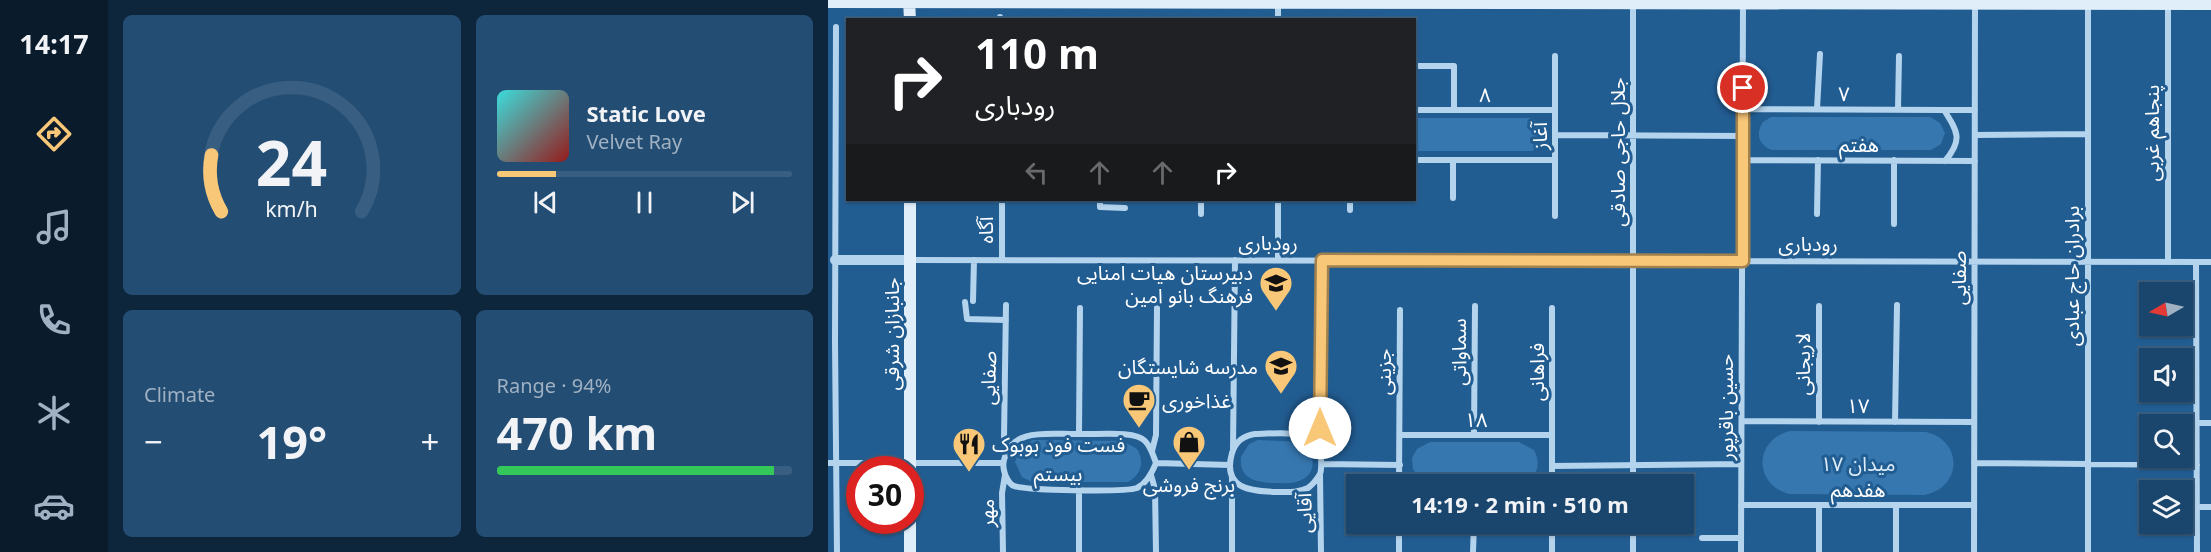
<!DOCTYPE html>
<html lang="en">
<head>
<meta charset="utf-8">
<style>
  :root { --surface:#1a466e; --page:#234d73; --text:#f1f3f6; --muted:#9fb1c2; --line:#385e81; --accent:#f8c777 }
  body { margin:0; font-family:"Noto Sans","Noto Sans Arabic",sans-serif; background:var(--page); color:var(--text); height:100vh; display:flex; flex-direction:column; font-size:22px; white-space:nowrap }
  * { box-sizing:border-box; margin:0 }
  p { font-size:20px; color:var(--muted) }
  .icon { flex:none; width:33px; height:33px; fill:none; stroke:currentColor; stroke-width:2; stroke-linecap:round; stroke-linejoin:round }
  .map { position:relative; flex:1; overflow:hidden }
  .side { display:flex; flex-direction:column; gap:15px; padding:15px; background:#0e263c; width:720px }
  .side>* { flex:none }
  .top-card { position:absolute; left:18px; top:18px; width:570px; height:183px; border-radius:0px; box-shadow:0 2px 4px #0004,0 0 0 2px var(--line); background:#202124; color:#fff; overflow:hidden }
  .needle { width:39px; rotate:261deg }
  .buttons { position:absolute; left:1311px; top:282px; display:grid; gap:12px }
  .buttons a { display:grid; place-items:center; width:54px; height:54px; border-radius:0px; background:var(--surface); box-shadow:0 2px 4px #0004,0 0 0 2px var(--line); font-size:30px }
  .speed { position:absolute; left:18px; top:456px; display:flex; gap:12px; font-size:30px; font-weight:700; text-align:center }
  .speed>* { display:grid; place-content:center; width:78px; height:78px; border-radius:50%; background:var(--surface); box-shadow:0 2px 4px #0004,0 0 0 2px var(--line); line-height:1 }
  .speed .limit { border:9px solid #d22; background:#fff; color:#111 }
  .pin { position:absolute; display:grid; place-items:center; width:51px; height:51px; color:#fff; margin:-26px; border:3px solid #fff; border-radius:50%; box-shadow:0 2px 6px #0007 }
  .me { position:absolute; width:66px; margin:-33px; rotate:0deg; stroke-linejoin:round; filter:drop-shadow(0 0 4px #0008) }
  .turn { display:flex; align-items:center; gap:21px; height:126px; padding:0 30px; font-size:27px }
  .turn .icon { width:78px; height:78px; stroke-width:2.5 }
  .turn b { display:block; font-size:42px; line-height:51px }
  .lanes { display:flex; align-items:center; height:57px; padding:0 30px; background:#0003; justify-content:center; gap:30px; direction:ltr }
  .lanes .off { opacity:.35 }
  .big { font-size:45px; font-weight:700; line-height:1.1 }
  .side .tile { flex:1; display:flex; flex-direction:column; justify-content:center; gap:9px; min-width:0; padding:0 21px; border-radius:9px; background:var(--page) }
  .side .dial { align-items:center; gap:0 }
  .dial svg { height:156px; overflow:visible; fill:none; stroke:var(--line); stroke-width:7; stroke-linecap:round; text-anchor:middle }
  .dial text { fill:var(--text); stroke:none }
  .song { display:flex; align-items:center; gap:18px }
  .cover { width:72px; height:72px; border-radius:9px; background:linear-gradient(135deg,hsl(180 70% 55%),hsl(0 70% 35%)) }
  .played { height:6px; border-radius:3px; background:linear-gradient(90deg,var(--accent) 20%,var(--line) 20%) }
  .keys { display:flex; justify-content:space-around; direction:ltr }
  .heat { display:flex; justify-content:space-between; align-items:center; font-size:33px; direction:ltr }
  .charge { height:9px; border-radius:4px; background:linear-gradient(90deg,#34c759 94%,var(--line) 0) }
  .side .tiles { flex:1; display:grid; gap:15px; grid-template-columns:repeat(2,1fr) }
  .trip { position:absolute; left:518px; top:474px; width:348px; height:60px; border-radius:0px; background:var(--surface); box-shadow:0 2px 4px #0004,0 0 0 2px var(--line); font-weight:700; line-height:60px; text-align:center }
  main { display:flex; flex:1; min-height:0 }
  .dock { display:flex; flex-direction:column; width:108px; justify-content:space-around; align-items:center; background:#0a1c2c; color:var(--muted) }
  .dock .icon { width:42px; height:42px }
  .dock .selected { color:var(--accent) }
  .dock b { font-size:27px; color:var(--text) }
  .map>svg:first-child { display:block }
  .green { fill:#3677af }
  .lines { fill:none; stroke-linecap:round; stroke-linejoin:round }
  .minor { stroke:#b4d3ed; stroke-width:6 }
  .tertiary { stroke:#b4d3ed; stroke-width:10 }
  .secondary { stroke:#e0eefa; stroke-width:12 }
  .route-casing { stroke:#a1814d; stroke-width:15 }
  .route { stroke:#f8c777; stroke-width:10 }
  .labels { text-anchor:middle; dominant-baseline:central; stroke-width:6; stroke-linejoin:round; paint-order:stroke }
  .street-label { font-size:20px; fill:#fff; stroke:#225d92 }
  .poi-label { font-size:20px; fill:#fff; stroke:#225d92; text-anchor:end }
  .park-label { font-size:20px; fill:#daebf9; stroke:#225d92 }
</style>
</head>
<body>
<main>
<nav class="dock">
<b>14:17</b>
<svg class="icon selected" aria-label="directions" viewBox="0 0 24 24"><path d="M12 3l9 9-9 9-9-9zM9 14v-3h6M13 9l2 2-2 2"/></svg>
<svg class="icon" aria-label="music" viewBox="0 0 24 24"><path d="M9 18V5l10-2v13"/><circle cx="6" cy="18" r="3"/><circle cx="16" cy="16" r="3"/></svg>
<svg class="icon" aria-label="phone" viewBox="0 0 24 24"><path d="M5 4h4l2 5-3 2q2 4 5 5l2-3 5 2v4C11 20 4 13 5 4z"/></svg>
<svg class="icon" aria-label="climate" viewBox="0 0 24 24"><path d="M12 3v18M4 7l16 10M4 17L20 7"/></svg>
<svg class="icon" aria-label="car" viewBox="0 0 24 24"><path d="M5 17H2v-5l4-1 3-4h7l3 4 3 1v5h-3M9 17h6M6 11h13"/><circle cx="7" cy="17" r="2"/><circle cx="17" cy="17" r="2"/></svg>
</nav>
<section class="side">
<div class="tiles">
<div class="tile dial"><svg viewBox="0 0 100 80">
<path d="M14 69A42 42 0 1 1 86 69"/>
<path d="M14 69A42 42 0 0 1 9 40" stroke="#f8c777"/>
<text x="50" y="56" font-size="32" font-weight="700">24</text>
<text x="50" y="72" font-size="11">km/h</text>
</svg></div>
<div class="tile">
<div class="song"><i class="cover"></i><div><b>Static Love</b><p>Velvet Ray</p></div></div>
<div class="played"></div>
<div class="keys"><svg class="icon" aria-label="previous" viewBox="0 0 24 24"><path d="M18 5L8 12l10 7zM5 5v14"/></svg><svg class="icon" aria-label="pause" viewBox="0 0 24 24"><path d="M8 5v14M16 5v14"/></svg><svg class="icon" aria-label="next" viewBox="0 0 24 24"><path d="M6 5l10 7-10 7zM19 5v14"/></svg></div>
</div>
<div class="tile"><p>Climate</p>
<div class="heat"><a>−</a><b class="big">19°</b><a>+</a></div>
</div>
<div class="tile"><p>Range · 94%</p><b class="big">470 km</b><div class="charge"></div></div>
</div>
</section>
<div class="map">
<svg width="1383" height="552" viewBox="0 0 1383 552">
  <rect width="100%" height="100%" fill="#225d92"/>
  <!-- green -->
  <path class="green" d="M943,117h159l10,6 5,10 -4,11 -10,6h-159c-13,-5 -17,-16 -9,-28z
    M587,118h115c11,4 16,11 14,22l-7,9 -6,2h-116z
    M962,431l136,1c38,9 36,56 -2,63l-135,-1c-36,-10 -35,-54 1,-63z
    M205,440l90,1 14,8c8,13 4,26 -9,33h-96l-10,-5 -7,-15 5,-14z
    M430,440l42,2c15,9 19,32 -1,39 -7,3 -16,2 -24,2 -18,-1 -36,-3 -34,-26l8,-13z
    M602,442h89l15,8c7,14 4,26 -10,33l-95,1 -10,-6 -6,-9 -1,-11 5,-9z"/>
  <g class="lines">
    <!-- minor -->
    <path class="minor" d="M1340,2v260
      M172,17v3
      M450,20v-19
      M8,27l-1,315 2,210
      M586,66h40v44
      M915,109l201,1c14,22 19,30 1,51
      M989,109l3,-55
      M1070,109l1,-53
      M586,110h141
      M1116,110h31
      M727,135l188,1
      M1147,135l113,-1
      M586,160h141
      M915,160l232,1
      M1066,160v64
      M625,198v-38
      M174,200v60
      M272,200v7l25,1
      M450,200v60
      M522,210v-10
      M373,214v-14
      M989,214l1,-54
      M727,216v-160
      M82,260l1301,2
      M1368,262l1,290
      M145,301l1,-41
      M137,302l2,17 39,1
      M914,421l232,1
      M991,422v-116
      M1067,422l2,-117
      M1369,423h14
      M251,434c16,1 56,-4 66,7 6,6 8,14 11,22 -4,10 -9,20 -19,25 -11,4 -117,3 -125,-3 -7,-6 -10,-18 -8,-25 7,-34 49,-25 75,-26z
      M251,434l1,-126
      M427,434c21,0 62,-8 66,22 0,6 1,13 -1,18 -3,5 -8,11 -12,14 -10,5 -21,4 -32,4 -26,-1 -54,-3 -44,-39 4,-12 11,-17 23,-19z
      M572,435h152
      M646,435l1,-129
      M492,448l2,-188
      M405,449l2,-189
      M178,451l-2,-14 2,-132
      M324,451l4,-16 1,-127
      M0,463h175
      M328,463l74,2
      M1146,463l223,2
      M494,464l78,1
      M724,466l189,-2
      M323,475l4,14 1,63
      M492,475l1,77
      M404,477v75
      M571,484l1,-174
      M724,484v-176
      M805,484v-480
      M913,505h233
      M991,505v47
      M1369,507h14
      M874,538h39
      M175,552l-1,-59 3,-18
      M251,552v-62
      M571,552v-28
      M645,552l1,-28
      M724,552v-28
      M805,552v-28
      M913,552l2,-548
      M1068,552v-47
      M1146,552l1,-548
      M1260,552v-548"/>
    <!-- tertiary -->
    <path class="tertiary" d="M7,260h75"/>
    <!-- secondary -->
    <path class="secondary" d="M81,0l1,20
      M0,2l1383,2
      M82,470v-270
      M82,552v-32"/>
  </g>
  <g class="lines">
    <!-- route casing -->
    <g class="route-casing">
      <path id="route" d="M492,428l2,-168 421,1v-173"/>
    </g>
    <!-- route -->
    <use href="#route" class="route"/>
  </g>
  <!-- icons -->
  <defs>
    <g id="school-pin" transform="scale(1.725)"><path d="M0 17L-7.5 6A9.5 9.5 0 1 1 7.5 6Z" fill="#f8c777" stroke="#225d92"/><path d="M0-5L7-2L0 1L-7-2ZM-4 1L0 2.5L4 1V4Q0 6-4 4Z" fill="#111"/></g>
    <g id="cafe-pin" transform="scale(1.725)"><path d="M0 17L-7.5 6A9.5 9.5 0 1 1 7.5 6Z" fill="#f8c777" stroke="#225d92"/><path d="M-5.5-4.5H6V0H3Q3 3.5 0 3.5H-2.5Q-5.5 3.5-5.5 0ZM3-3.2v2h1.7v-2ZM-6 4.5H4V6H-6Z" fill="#111"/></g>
    <g id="shop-pin" transform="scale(1.725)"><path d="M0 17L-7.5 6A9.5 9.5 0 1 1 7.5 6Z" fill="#f8c777" stroke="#225d92"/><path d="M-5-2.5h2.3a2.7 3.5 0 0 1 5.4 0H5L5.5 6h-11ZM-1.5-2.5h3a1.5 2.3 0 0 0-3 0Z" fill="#111"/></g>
    <g id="restaurant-pin" transform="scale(1.725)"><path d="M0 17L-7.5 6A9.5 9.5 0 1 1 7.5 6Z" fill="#f8c777" stroke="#225d92"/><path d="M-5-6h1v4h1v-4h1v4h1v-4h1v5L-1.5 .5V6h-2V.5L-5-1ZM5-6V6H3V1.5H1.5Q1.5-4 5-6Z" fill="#111"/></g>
  </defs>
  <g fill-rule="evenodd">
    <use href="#school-pin" x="448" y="283"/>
    <use href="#school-pin" x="453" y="366"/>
    <use href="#cafe-pin" x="311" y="400"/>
    <use href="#shop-pin" x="361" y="442"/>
    <use href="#restaurant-pin" x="141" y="444"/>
  </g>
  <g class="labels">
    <!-- street labels -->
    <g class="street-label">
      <text x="1016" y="93">۷</text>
      <text x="657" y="94">۸</text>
      <text transform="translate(1323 133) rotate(-90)">پنجاهم غربی</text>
      <text transform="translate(711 136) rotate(-90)">آغاز</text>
      <text x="1031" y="144">هفتم</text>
      <text transform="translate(789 152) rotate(-90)">جلال حاجی صادقی</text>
      <text transform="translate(157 230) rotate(-90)">آگاه</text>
      <text x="440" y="242">رودباری</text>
      <text x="980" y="243">رودباری</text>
      <text transform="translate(1243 276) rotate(-90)">برادران حاج عبادی</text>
      <text transform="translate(1130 278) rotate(-90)">صفایی</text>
      <text transform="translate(63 334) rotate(-90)">جانبازان شرقی</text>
      <text transform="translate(630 352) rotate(-90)">سماواتی</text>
      <text transform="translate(974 364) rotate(-90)">لاریجانی</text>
      <text transform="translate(555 372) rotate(-90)">جزینی</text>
      <text transform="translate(708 372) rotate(-90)">فراهانی</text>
      <text transform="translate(160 378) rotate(-89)">صفایی</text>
      <text x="1030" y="405">۱۷</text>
      <text transform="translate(897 407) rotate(-90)">حسین باقرپور</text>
      <text x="648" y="419">۱۸</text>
      <text x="230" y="473">بیستم</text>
      <text x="1030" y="489">هفدهم</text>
      <text transform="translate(158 513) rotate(-90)">مهر</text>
      <text transform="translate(476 513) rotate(-91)">آقایی</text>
    </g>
    <!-- poi labels -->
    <g class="poi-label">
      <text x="425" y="272">دبیرستان هیات امنایی<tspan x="425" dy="23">فرهنگ بانو امین</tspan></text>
      <text x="430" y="366">مدرسه شایستگان</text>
      <text x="334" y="400" text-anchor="start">غذاخوری</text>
      <text x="164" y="444" text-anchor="start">فست فود بوبوک</text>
      <text x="361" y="484" text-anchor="middle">برنج فروشی</text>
    </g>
    <!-- park labels -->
    <g class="park-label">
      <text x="1030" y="463">میدان ۱۷</text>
    </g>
  </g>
</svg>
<div class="buttons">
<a><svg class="needle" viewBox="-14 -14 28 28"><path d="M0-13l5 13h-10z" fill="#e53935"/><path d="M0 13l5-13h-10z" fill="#9fb1c2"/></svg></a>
<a><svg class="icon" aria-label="sound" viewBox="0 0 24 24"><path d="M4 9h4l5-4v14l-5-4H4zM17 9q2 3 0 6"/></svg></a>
<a><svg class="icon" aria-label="search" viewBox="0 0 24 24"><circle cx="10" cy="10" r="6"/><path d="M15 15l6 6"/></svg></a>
<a><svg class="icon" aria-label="layers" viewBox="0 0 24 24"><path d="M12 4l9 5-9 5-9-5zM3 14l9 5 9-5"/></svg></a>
</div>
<div class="speed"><div class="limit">30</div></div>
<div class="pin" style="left:915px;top:88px;background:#d93025"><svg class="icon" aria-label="arrive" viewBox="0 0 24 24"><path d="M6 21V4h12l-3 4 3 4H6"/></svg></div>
<svg class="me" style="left:492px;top:428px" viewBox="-20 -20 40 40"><circle r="19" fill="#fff"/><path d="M0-13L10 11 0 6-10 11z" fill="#f8c777"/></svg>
<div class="trip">14:19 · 2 min · 510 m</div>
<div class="top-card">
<div class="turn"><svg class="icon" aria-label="right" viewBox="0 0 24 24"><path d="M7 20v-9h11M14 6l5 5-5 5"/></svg><div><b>110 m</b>رودباری</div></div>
<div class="lanes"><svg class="icon off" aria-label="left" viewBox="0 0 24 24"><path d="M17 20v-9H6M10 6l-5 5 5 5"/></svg><svg class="icon off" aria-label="ahead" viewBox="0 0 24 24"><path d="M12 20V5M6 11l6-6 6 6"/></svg><svg class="icon off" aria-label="ahead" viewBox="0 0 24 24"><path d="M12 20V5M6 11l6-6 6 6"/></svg><svg class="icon" aria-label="right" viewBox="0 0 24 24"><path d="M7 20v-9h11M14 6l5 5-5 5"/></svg></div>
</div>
</div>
</main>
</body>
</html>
